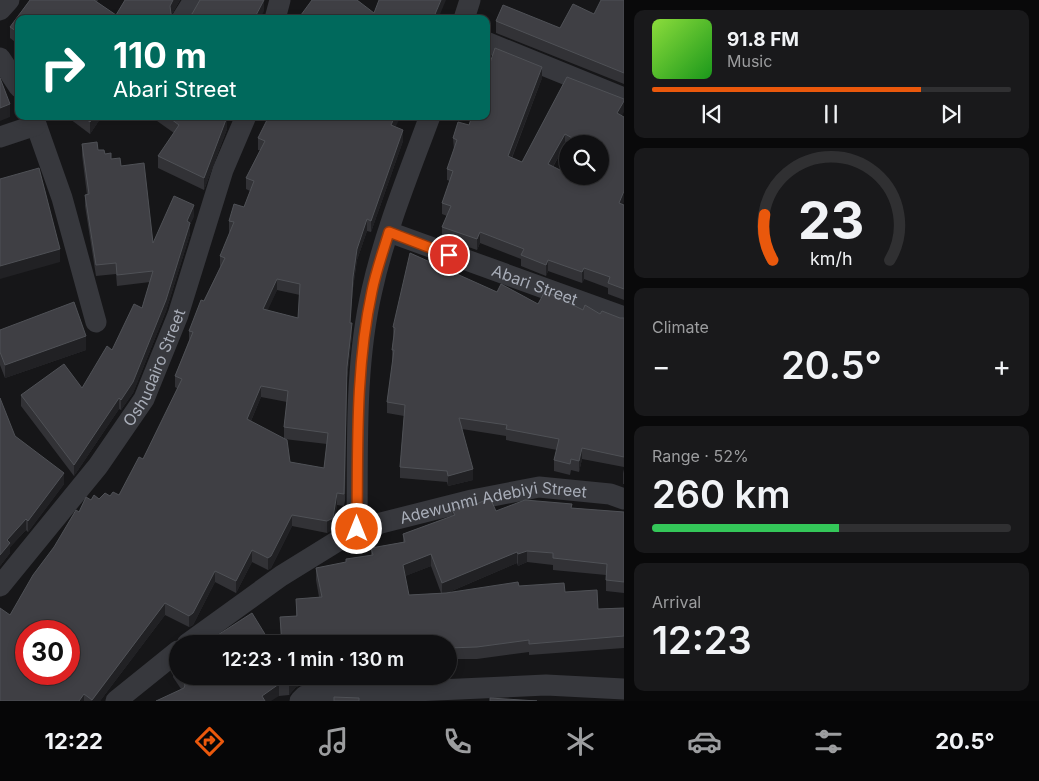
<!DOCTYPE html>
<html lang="en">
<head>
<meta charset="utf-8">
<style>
  :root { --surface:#101012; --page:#19191b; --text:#f1f3f6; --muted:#9c9d9f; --line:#303032; --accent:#ea580c }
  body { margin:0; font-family:Inter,sans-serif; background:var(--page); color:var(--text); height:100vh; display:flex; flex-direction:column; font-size:19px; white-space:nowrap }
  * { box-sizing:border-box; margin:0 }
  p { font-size:16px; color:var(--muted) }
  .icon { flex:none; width:28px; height:28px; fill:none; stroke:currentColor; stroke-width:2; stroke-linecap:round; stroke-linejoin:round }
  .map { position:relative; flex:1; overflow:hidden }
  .side { display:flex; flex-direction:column; gap:10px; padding:10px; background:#09090a; width:415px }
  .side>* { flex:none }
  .top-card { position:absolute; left:15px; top:15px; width:475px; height:105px; border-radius:10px; box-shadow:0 2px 8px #0003,0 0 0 1px var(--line); background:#00695c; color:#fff; overflow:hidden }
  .buttons { position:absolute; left:559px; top:135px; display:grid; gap:10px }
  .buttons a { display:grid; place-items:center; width:50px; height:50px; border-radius:50%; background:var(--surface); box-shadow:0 2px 8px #0003,0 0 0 1px var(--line); font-size:25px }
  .speed { position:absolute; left:15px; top:620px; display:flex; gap:10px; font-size:25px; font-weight:700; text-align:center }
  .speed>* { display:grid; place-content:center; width:65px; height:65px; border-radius:50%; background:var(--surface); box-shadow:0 2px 8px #0003,0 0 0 1px var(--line); line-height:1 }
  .speed .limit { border:8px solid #d22; background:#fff; color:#111 }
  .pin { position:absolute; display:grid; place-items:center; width:42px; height:42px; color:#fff; margin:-21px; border:2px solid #fff; border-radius:50%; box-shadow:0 1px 5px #0007 }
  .me { position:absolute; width:55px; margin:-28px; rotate:0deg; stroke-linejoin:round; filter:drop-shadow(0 0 4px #0008) }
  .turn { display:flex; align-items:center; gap:18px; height:105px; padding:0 15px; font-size:22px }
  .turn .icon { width:65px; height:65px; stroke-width:2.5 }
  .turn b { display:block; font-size:35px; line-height:42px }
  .big { font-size:38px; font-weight:600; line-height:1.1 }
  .side .card { flex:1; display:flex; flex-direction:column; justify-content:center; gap:8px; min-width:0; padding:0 18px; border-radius:10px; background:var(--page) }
  .side .dial { align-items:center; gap:0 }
  .dial svg { height:130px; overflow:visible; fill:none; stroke:var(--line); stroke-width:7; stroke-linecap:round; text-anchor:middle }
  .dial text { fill:var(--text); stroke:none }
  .song { display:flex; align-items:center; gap:15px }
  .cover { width:60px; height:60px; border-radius:8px; background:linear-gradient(135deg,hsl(90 70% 55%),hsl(120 70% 35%)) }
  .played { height:5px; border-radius:2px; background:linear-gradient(90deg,var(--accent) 75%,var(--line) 75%) }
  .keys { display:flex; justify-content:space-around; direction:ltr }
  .heat { display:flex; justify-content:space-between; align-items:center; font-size:28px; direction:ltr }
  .charge { height:8px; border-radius:4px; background:linear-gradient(90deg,#34c759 52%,var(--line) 0) }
  .trip { position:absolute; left:169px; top:635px; width:288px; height:50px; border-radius:25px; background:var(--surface); box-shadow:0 2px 8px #0003,0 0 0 1px var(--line); font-weight:600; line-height:50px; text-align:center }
  .dock { display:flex; height:80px; justify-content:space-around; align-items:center; background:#060607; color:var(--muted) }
  .dock .icon { width:35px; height:35px }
  .dock .on { color:var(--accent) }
  .dock b { font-size:22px; color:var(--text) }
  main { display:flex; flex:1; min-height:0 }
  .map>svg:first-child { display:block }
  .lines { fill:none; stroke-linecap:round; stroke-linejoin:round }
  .street { stroke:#37383d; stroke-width:21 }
  .wall { fill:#323236; fill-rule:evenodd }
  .shaded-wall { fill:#212124 }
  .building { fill:#3f3f44; stroke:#4f5156; fill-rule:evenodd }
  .route-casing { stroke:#983908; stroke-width:12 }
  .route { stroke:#ea580c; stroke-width:9 }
  .labels { text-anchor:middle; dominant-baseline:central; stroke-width:5; stroke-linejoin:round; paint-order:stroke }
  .street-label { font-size:16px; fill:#a8adb8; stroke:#111113 }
</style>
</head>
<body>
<main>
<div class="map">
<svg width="624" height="701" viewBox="0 0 624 701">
  <rect width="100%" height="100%" fill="#161618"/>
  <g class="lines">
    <!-- street -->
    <g class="street">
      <path d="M0,10l9,-10"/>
      <path d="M182,19l12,-19"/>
      <path d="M275,19l5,-19"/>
      <path d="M464,19l6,-19"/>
      <path d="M486,42l138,56"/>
      <path d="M0,58l19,29"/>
      <path d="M33,116l29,82 34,124"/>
      <path d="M0,137l36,-12"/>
      <path id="s1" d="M389,232l235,85"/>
      <path d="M357,529c1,-79 -3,-162 15,-239 13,-59 37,-117 58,-174"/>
      <path id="s2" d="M0,586l98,-120 46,-67 34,-84 45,-145 23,-54"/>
      <path id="s3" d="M187,644l94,-68 76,-47 115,-29 67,-13 71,7 14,5"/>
      <path d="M116,701l62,-50"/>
      <path d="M300,701l5,-5 241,-11 78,4"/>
    </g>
  </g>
  <!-- wall -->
  <path class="wall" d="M30,0h68l-1,2 19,13 9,-15h55l-8,14 7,5h-160v26l-9,-7v-11z
    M624,0v84l-128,-51v-12l64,7 34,-14z
    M567,77l55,39 1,89h1v95l-16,-6v-6l-24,-9 -2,4 -34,-12 -2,5 -25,-10v-7l-41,-16 -3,7 -35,-12v-11l5,-11 -5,-2v-11l8,-22 -3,-1v-11l7,-19 -1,-12 16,-13 73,-47 -30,80 10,4zM568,144h32v32l-14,7 -33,-16 12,-22 3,1z
    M66,116h36l-12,18z
    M150,116h74l3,13 -23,61 -46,-22v-12l16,-23z
    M396,127l7,14 -32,91 -4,-1 -10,29 -4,28 -3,35 2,12 -5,43 -2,123 -1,5 -7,-1 -4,24 -6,4 -35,-7 -21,42 -3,2 -16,-8 -16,31 -21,-11 -22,43 -4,2 -24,-12 -65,86h-100l10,-86 44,-68 25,-35 12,-12 28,-5 24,-36 35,-70 -3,-2v-11l14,-36v-9l31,-64v-11l10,-24h-1v-11l15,-14 6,-16 -4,-2v-11l14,-28h-2v-12zM277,290l23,5 -2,23 -31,-8zM261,397l26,5 -3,25v12l43,5 -3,24 -34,-6 -39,-41z
    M82,144l23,10 16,12 32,77 41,-27 -4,8v10l-24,77 -33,82 -12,17 -2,-1 -45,67 -53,-70v-11l61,-7 30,-38 30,-42 8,-26 -33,4 -1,-12 -20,2 -11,-70v-11h2l-5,-40z
    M497,292l41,12 45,6 37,8h4v149l-42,-8 -3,13 -8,-2 -1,5 -16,-4v-11l3,-10 -51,-10v-4l-44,-7 11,51 -25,6 -1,-4 -47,-4v-11l4,-51 -17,-3v-11l6,-41h-1v-11l1,-12v-11z
    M0,330l86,20 -81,28 -5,-13z
    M15,436l49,48 -36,48 -2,-2 -16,17v6l-10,13z
    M624,469v15h-1v-11z
    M472,506l24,5 76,-3 52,4v81l-18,-2v-16l-53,-5v-5l-26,-3 -9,4 -1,-3 -70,30 72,-7 46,6 33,17 26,-1v40l-95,7v-3l-52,7h-29v-15h-167l-1,-27 16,-1v-17l23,-2 -3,-17v-12l30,-6v-3l25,-4v-7l32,-6v-8l49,-18v-6zM431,566l10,27 -32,2 -4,-19z
    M178,663v13h148v7l-22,1 -8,3 -7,8 -10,1 -98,-7 -8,-12v-11z"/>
  <!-- shaded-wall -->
  <path class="shaded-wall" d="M173,0h7l-10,18v-12z
    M264,0v11l-4,8h-6z
    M441,0h5l-8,19h-5z
    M542,67v11l-34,89v-11z
    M624,101v11l-7,12v-11z
    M10,104v13l-10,4v-13z
    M94,116h8l-12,18v-12z
    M395,116h6l-10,20v-11z
    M227,117v12l-23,61v-12z
    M403,130v11l-32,91v-11z
    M565,134v11l-17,30v-11z
    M624,191v11l-5,12v-11z
    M194,205v11l-4,8v10l-24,77 -33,82 -12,17v-10l66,-179z
    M367,219v12l-10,29 -4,28 -3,47 3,-58 4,-28z
    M480,232v11l-3,7v-11z
    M60,249v13l-60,17v-13z
    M548,260v11l-2,5v-11z
    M584,268v11l-2,4v-11z
    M277,279v11l-14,31v-12z
    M352,323v12l-5,43 -3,128 3,-139z
    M86,336v14l-81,28v-13z
    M261,386v11l-14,33v-11z
    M119,398v11l-45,67v-11z
    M582,448v11l-3,13v-11z
    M473,469v11l-25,6v-10z
    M64,473v11l-36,48v-11z
    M337,493v12l-4,24 -6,4v-12z
    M292,515v11l-21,42 -3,2v-12z
    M26,519v11l-16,17v6l-10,13v-11l7,-15z
    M252,550v12l-16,31v-12z
    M527,551v11l-9,4v-12z
    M517,552v11l-75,32v-12z
    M431,554v12l-28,11v-12z
    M215,571v11l-22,43 -4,2v-11z
    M165,603v12l-65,86h-8z
    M296,676h8v8l-8,3 -7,8v-12z
    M279,684v12l-8,5h-9v-5z
    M84,694v7h-5z"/>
  <!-- building -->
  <path class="building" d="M30,0h64l22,15 9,-15h48l-3,6 1,8 8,5h-160v14l-9,-6z
    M200,0h64l-10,19h-71l9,-5z
    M312,0h45l17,13 5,-13h62l-8,19h-135z
    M601,0h23v73l-128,-52 7,-16 57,23 13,-24 21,10z
    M495,48l47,19 -34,89 14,6 45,-85 57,22v2l-7,12 7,4v74l-5,12 5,2v84l-16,-6 2,-6 -26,-9 -2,4 -34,-12 -2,5 -25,-10 3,-6 -44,-17 -3,7 -35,-12 9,-21 -9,-3 11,-32 -6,-2 10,-29 -4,-2 5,-16 11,3 3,-9h14v-41zM565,134l18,10h17v9l4,2 -4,7v14h-9l-5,7 -13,-7h-5v-2l-20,-10z
    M0,78l10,26 -10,4z
    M82,116h12l-4,6z
    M167,116h57l3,1 -23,61 -46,-22 21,-31z
    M269,116h126l-4,9 12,5 -32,91 -4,-2 -10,30 -4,28 -3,46h2l-5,44 -3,127 -7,-1 -4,25 -6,3 -35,-6 -21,41 -3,2 -16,-8 -16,31 -21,-10 -22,42 -4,3 -24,-13 -73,97 -8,-6 -5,7h-79v-93l10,7 23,-40 21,-28 22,-37 3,2 7,-15 5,3 3,-5 5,4 6,-6 5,3 3,-4 6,3 20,-38 4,2 39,-80 -7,-3 18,-44 -4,-1 12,-31 3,1 21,-43 -5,-2 14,-34 -5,-1 5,-17 10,3 10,-26 -8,-3 19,-37 -7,-3zM277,279l23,5 -2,34 -35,-9zM261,386l27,5 -4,36 44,6 -4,35 -34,-6 -3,-22 -40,-21zM26,631h43v43h-43z
    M97,142l1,8h6l1,4 6,-1v6l9,-1 1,8 23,-3 9,80 21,-47 20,9 -7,16 3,2 -24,77 -33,82 -12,18 -2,-2 -45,67 -53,-70 43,-31 18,24 25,-42 5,4 22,-46 8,4 11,-37 -36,4 -1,-12 -20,2 -11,-70 4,-1 -7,-50z
    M39,168l21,81 -60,17v-87z
    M410,253l87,39 4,-8 37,20 7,-13 38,19 2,-5 15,9 2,-3 18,7h4v139l-42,-9 -3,13 -8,-2 -1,5 -16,-4 5,-21 -53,-10 1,-4 -48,-7 14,51 -25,7 -1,-5 -47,-4 5,-62 -18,-3 7,-52h-2l3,-22 -2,-1z
    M74,302l12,34 -81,29 -5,-13v-22z
    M0,398l15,38 49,37 -36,48 -2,-2 -19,21 3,3 -10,12z
    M490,498l6,13 29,-11 47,4 -1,4 53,4v70l-18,-2 1,-16 -54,-6v-5l-26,-2 -9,3 -1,-2 -75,31 -11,-29 -28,11 6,30 37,-2 72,-11 1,4 45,-3 1,9 32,-2 1,19 26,-1v28l-95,8v-4l-52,7 -29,1v-4h-166l-2,-27 17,-1 -1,-17 26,-2 -6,-29 30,-6v-3l27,-4 -2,-7 34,-6 -2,-8 52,-19 -3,-5 18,-8 2,4z
    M252,613l19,31h-61l5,-4 -2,-2z
    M178,663v10l-5,-7z
    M180,676h116l-7,7 -10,1 -17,12 3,5h-109l28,-13 1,-3z
    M334,697l25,1v3h-25z
    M490,698l47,3h-47z"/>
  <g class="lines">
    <!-- route casing -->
    <g class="route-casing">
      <path id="route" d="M357,529c1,-79 -2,-160 15,-238 4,-20 11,-39 17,-59l60,23"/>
    </g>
    <!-- route -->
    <use href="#route" class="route"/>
  </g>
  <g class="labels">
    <!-- street labels -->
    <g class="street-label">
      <text stroke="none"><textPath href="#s1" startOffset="155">Abari Street</textPath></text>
      <text stroke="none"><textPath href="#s2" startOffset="269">Oshudairo Street</textPath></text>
      <text stroke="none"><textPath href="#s3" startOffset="345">Adewunmi Adebiyi Street</textPath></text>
    </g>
  </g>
</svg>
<div class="buttons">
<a><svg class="icon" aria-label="search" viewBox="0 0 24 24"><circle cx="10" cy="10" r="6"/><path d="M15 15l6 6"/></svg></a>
</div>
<div class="speed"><div class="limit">30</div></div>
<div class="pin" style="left:449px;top:255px;background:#d93025"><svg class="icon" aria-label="arrive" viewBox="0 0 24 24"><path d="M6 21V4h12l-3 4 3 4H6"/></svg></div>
<svg class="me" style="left:357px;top:529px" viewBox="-20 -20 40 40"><circle r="17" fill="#ea580c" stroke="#fff" stroke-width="3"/><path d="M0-11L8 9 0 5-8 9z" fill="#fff"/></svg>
<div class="trip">12:23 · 1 min · 130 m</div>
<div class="top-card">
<div class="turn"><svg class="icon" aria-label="right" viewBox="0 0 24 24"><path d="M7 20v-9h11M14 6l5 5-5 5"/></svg><div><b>110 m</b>Abari Street</div></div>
</div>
</div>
<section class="side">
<div class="card">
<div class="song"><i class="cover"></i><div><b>91.8 FM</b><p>Music</p></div></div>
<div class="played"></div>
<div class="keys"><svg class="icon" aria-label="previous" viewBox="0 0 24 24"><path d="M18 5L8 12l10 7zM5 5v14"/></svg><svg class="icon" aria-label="pause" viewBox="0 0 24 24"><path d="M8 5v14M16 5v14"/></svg><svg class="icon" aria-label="next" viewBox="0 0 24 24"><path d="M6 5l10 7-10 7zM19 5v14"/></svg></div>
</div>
<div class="card dial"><svg viewBox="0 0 100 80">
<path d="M14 69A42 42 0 1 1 86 69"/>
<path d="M14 69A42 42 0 0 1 9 41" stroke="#ea580c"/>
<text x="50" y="56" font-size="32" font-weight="700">23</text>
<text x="50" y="72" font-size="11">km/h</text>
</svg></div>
<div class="card"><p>Climate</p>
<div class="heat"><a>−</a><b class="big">20.5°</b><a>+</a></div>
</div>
<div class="card"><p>Range · 52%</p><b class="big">260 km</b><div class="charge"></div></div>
<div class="card"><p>Arrival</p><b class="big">12:23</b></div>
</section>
</main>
<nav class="dock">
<b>12:22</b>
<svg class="icon on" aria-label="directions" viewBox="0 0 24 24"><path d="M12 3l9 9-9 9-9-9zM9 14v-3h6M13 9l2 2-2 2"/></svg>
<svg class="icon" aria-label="music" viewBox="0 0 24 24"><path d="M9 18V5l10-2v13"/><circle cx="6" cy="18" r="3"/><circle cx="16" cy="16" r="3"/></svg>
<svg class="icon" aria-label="phone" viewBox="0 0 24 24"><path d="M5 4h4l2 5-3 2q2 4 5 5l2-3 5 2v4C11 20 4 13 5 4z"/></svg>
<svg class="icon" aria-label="climate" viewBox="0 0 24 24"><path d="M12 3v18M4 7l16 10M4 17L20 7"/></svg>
<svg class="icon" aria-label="car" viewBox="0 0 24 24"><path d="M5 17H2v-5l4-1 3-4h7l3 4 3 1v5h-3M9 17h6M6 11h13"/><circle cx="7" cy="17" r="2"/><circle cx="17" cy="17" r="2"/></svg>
<svg class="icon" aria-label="filters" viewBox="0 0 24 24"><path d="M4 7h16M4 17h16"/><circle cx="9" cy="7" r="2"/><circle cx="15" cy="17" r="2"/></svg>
<b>20.5°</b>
</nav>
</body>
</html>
